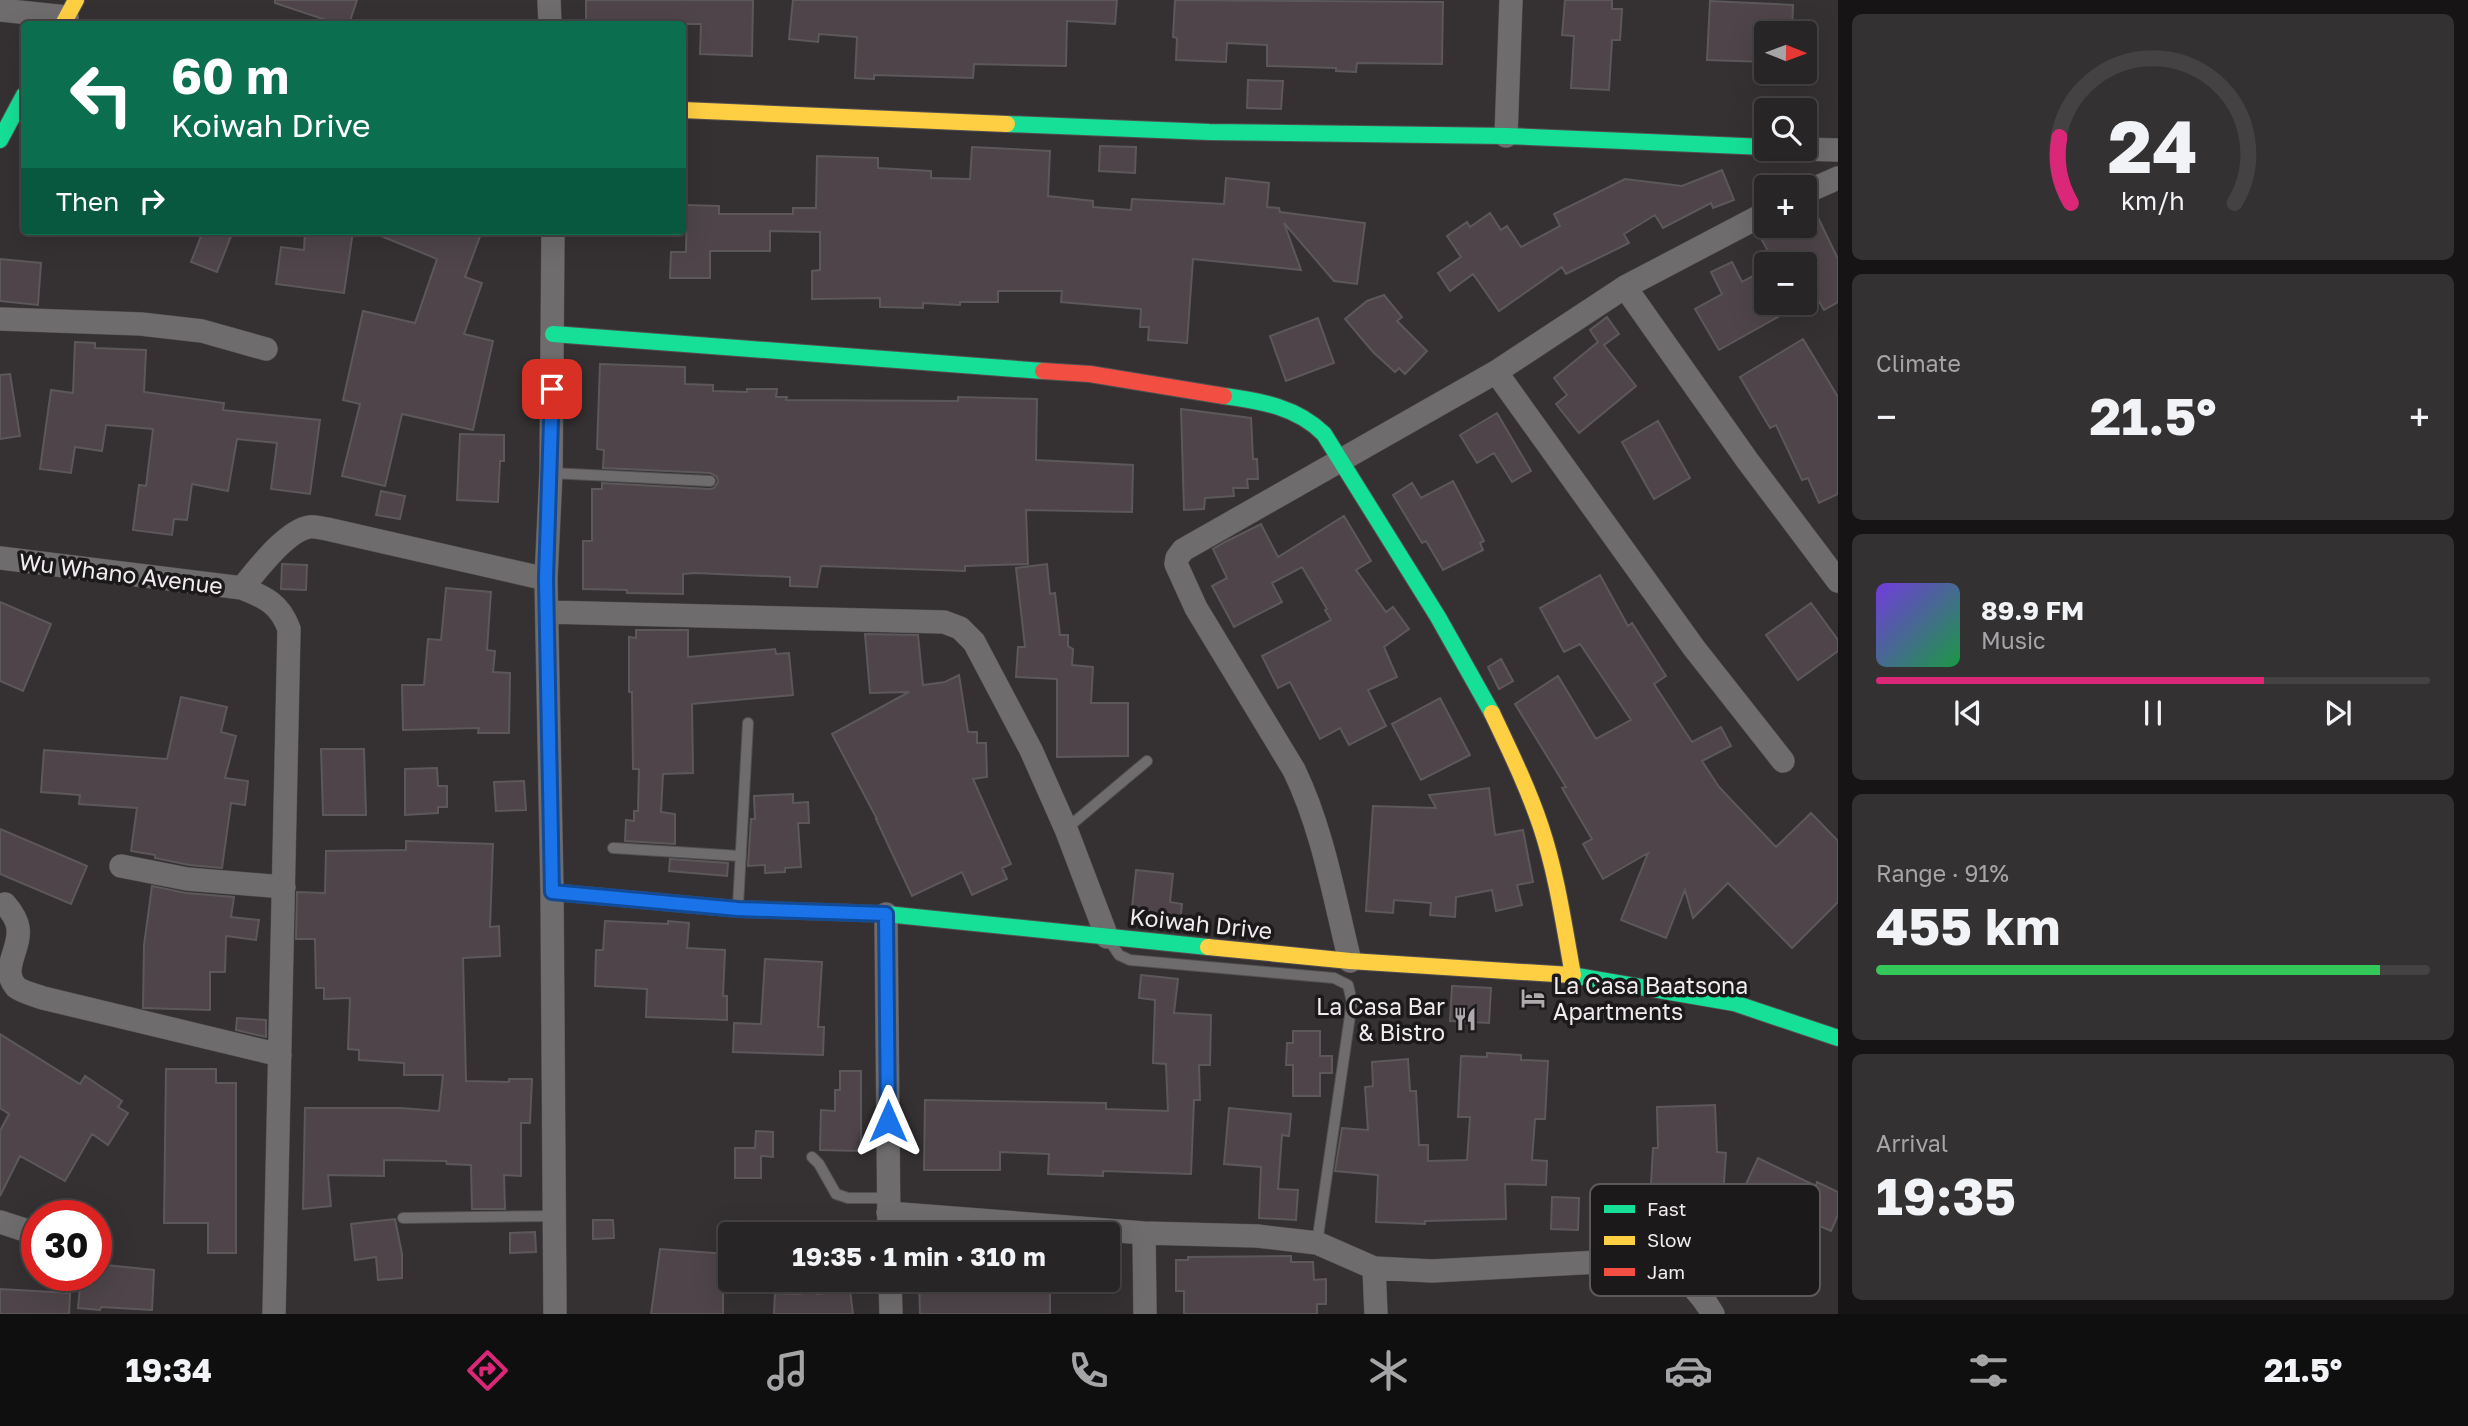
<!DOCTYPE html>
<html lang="en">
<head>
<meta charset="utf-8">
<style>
  :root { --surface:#282526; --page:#343132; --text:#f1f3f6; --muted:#a5a5a7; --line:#444243; --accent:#db2777 }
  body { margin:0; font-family:"Golos Text",sans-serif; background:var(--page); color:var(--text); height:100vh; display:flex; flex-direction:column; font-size:26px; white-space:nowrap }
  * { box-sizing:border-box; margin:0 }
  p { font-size:23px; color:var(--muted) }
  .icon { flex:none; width:38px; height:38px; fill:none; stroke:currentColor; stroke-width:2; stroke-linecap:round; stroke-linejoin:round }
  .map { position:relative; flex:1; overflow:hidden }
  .drawer { display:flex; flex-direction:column; gap:14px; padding:14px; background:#161415; width:630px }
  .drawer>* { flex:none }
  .hud { position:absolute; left:21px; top:21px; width:665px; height:214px; border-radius:7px; box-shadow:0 7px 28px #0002,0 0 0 2px var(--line); background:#0b6e4f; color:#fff; overflow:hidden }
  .needle { width:46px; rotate:91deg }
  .tools { position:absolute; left:1754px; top:21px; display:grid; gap:14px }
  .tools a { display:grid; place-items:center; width:63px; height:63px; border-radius:7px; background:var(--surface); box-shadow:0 7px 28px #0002,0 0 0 2px var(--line); font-size:35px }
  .speed { position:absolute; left:21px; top:1200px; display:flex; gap:14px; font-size:35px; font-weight:700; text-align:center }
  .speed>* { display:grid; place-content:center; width:91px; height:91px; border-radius:50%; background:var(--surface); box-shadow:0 7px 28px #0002,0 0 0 2px var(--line); line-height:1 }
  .speed .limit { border:10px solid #d22; background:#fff; color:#111 }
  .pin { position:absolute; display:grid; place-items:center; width:60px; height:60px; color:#fff; margin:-30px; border-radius:14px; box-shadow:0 4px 10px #0006 }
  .me { position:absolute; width:77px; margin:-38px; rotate:0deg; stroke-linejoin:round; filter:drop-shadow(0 0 5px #0008) }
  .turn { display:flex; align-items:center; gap:24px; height:147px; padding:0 35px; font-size:32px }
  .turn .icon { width:91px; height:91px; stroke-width:2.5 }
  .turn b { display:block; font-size:49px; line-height:60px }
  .then { display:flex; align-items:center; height:66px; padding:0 35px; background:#0003; gap:14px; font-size:26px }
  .big { font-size:52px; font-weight:700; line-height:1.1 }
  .drawer .card { flex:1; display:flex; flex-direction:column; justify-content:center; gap:10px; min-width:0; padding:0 24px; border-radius:10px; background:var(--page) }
  .drawer .dial { align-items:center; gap:0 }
  .dial svg { height:182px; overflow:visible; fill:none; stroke:var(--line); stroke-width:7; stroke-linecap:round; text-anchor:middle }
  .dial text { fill:var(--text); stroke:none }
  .song { display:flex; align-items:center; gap:21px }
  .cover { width:84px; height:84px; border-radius:10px; background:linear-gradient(135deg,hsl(260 70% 55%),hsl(140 70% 35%)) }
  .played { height:7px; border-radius:4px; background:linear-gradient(90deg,var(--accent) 70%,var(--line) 70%) }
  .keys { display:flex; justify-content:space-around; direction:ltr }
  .heat { display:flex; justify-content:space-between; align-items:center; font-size:38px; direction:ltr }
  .charge { height:10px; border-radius:5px; background:linear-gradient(90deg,#34c759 91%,var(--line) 0) }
  .trip { position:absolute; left:718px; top:1222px; width:402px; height:70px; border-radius:7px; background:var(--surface); box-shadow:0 7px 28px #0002,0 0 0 2px var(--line); font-weight:700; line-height:70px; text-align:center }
  .tabs { display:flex; height:112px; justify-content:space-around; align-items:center; background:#100f0f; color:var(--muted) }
  .tabs .icon { width:49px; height:49px }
  .tabs .current { color:var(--accent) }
  .tabs b { font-size:32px; color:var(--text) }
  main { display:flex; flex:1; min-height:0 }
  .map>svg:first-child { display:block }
  .building { fill:#4e444a; stroke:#5c585a; stroke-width:2 }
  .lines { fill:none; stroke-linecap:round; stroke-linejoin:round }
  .lane-casing { stroke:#535052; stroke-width:12 }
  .street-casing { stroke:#535052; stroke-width:24 }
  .fast-casing { stroke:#535052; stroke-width:18 }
  .slow-casing { stroke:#535052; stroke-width:18 }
  .jam-casing { stroke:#535052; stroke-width:18 }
  .lane { stroke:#6e6c6d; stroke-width:10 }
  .street { stroke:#6e6c6d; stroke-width:23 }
  .fast { stroke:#16e098; stroke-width:16 }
  .slow { stroke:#ffcf43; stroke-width:16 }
  .jam { stroke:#f24e42; stroke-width:16 }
  .route-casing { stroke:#114b97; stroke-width:18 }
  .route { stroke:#1a73e8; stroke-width:12 }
  .labels { text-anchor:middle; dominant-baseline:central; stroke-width:7; stroke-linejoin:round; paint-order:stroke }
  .street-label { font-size:23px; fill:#efebee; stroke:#1c191b }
  .poi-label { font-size:23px; fill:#efebee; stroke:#1c191b; text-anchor:start }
  .key { fill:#1c191b; stroke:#5b585a; stroke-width:2 }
  .key-label { font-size:19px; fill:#efebee }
</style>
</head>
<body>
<main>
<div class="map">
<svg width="1838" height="1314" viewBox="0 0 1838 1314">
  <rect width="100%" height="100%" fill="#353133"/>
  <!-- building -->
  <path class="building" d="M275,0h82l-8,24h-11l-63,-21z
    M586,0h167l-1,56 -52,-2 1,-30h-115z
    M793,0h324l-2,24 -48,-3 -1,45 -92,-2 -1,14 -99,-3v4l-19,-1 2,-41 -38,-3 -1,8 -29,-3z
    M1175,0l268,2 -1,62 -85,-1 -1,9 -20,-1v-3l-69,-2v-21l-40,-2 -1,19 -50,-2 1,-22 -4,-1z
    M1565,0h47v9h10l-2,31h-8l-3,50 -38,-2 3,-52 -12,-1z
    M1710,1l83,4 -1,28h-26v29l-59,-2z
    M1248,80l35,1 -2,28 -34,-1z
    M1100,146l36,1 -1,26 -36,-2z
    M972,147l78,4 -2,45 45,5v6l38,3 1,-11 92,5 2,-26 43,5 -2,24 12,1 1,4 85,11 -8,61 -23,-3 -50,-58 17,47 -108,-11 -6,84 -39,-3 1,-13h-9l1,-18 -80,-7 1,-11h-64v11h-38v3l-37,-2v5l-43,-1v-9l-68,1v-28l8,-1v-38l-50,-1v20h-60v27h-40l1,-26h15l1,-47 32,1v8h74v-6h23l1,-52 61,2v10l53,3v7l39,1z
    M1722,170l12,30 -21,8 -2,-5 -48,25 -8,-13 -31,19 5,9 -63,31 -4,-7 -63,44 -26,-37 -23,17 -12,-18 23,-16 -14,-21 20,-14 3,5 20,-14 11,17 6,-4 14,21 39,-21 -6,-12 71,-35 57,7z
    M1812,205l26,54v43l-14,8 -8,-14 -12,6v-38h-29l-17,-31 14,-7h32v-19z
    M203,231h30l-16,41 -26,-10z
    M305,231h48l-9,62 -68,-9 5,-37 23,3z
    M369,231h113l-17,46 17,6 -18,51 29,7 -20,89 -71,-16 -17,72 -43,-10 18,-72 -17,-4 20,-89 52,12 22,-64z
    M0,259l41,4 -3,42 -38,-4z
    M1732,262l10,20 24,-13v34h37l-84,47 -24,-41 27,-15 -11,-22z
    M1384,295l18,22 -5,4 30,30 -22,23 -6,-6 -4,4 -22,-20 -28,-33 22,-18z
    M1607,317l12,17 -15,11 32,41 -57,47 -23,-29 11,-9 -13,-17 44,-36 -8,-12z
    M1318,318l16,45 -48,18 -16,-45z
    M1803,339l35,58v97l-19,9 -11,-25 -6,2 -26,-55 -6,3 -30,-51z
    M75,342l20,1v5l51,2 -2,42 80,11 -1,7 97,10 -10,74 -39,-5 6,-46 -40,-4 -9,52 -36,-7 -5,36 -13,-1 -2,16 -39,-5 6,-45 7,1 7,-57 -47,-4 -4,26 -27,-4 -4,26 -31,-4 11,-79 22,3z
    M600,364l85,3v17l28,1v6l34,1v-3h30l-1,8h11l-1,3 172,1v-4l79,2 -1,61 97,5 -1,47 -106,-2 2,54 -63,2v5l-144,-5 -4,21 -27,-1v-9l-95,-4 -12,1v20l-56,-1v-3l-44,-1v-48h9v-52h10v-6l108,6 4,-1 4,-6 -1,-5 -7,-4 -107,-5 1,-18 -7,-1z
    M10,374l10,62 -20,3v-64z
    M1181,409l70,9 2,41h4l1,20h-11l1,9h-15l1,8 -29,2 -1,11 -20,1z
    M1497,413l34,58 -19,11 -18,-29 -17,10 -17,-28z
    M1658,421l32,57 -36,21 -32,-57z
    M460,434l44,1v26h-4l-2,41 -41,-2z
    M1453,481l31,60 -4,2 3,7 -40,20 -17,-29 -4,2 -29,-48 19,-12 9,15z
    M381,491l24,5 -5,23 -24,-4z
    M1344,516l27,45 -15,9 30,42 7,-5 16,22 -25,18 13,30 -29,13 18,36 -37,19 -9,-17 -20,11 -30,-57 -12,6 -16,-32 69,-36 -6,-10 2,-1 -25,-42 -30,16 10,19 -48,25 -22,-41 15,-8 -14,-29 12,-7 36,-18 17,33z
    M282,564l25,1 -1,25 -25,-1z
    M1047,564l3,30 5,-1 5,42h8v11l5,3 -1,16 21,2 -2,36h37v53l-71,1v-78l-41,-2 2,-30h7l-9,-79z
    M1600,575l28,51 4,-3 34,53 -12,8 38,58 29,-15 10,19 -29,15 17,26 57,60 35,-34 27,28v61l-46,46 -64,-65 -35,35 -8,-28 -19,48 -45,-18 27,-67 -45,26 -20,-35 9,-5 -30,-51 4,-1 -51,-83 43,-28 38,63 35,-19 -51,-76 -16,8 -24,-44z
    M446,588l45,4 -4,58 8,1 -2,21 17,1 -1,60h-31l1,-5 -76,2 -1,-45h22l4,-46 13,1z
    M0,602l51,22 -28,67 -23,-10z
    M1811,603l27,37v11l-40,29 -32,-45z
    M636,630h52v27l87,-8 1,5 13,-1 4,42 -101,9 1,69 -30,1 -2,38 14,2v30l-50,-3 1,-21 8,1v-10h4l1,-42h-6l-1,-77h-3v-55l7,1z
    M865,634l53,1 5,50 22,-3 14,-7 9,57h9v11h9l1,34 -14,2 38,85 -9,4 5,11 -35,16 -10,-23 -50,24 -36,-77h1l-45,-85 77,-42 -39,1z
    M1501,659l12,22 -14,8 -11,-22z
    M181,697l46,10 -6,25 15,4 -11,42 23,3 -3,24 -14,-2 -9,65 -33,-3 -34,-7v-3l-24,-4 6,-43 -58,-4 1,-9 -39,-3 3,-42 123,9z
    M1440,698l30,57 -49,25 -29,-56z
    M321,749h43l2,66h-43z
    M437,768l1,18h9v21h-9v6l-33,2v-46z
    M524,781l2,29 -30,1 -2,-29z
    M1489,788l6,47 28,-5 10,52 -16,3 5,20 -26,6 -4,-21 -36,7 -1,20 -25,-2 1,-12 -37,-3 -1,13 -27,-2 7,-105 63,2 -7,-13z
    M793,794v9l15,-1 1,21h-11l3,44 -16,1v4l-20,1v-8l-17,1 3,-47h4l-1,-23z
    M0,829l87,37 -16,38 -71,-30z
    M406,841l87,3 -3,83 9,-1 1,30 -37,2 3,123 43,1v-3h23l-2,44h-9v53l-17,-1 1,34h-33l-1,-44 -24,-1 -1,-3 -62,-1v16l-56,-1 3,31 -28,3 2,-101h96l38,3 4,-36h-39v-12l-45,-3v-10l-11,-1 2,-51 -26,1v-11h-8l-1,-49h-19l1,-47 28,1 1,-42 80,-1z
    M670,859l58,4 -1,13 -58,-5z
    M1136,870l37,4 -3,28 12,2 -2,19 -49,-5z
    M152,886l34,7 48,4 -3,20 28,3 -3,20 -30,-4 -1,36h-15v38l-67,-2 1,-63z
    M605,921l63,3v-3l21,2 -2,25 38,2 -2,46h4v24l-81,-3 1,-28 -52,-3 1,-36h7z
    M765,959l57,3 -4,65h6l-1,28 -90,-3 1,-29 27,1z
    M1141,975l37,4 -4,34 37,2 -1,50h-11l1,35h-6l-3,74 -88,-3v5l-55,-2 1,-20 -49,-2v18h-76l1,-70 181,3v6l62,2 -2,-47 -13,-1 2,-63 -16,-2z
    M1452,986l39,2 -2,35 -39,-2z
    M237,1018l29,2v17l-30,-7z
    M1293,1031h27v25h12v17h-12v23h-27v-31h-7l1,-22h6z
    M0,1034l80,50 5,-8 37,25 -4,6 10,6 -20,32 -16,-11 -27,47 -45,-25 -20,40v-65l9,-17 -9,-6z
    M1487,1053l34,2v5l27,1 -3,58h-10l-3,41 15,1 -1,24 -41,-1 1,35 -81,2v3l-49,-2 2,-47 -43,-4 7,-43 26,2 -3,-43 8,-1 -1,-24 36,-3 2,32h6l3,54h9v16l39,-1 3,-43h-12l3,-61 26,1z
    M166,1069h50v14h20v170h-28v-30h-44z
    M840,1071h21v80l-41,-1 1,-40 14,1v-21h5z
    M1715,1105l2,47 9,1 -6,87 38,-82 58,28 1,-4 21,10v23l-7,16 -39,-17 -13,28 -30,-15 -24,49 -18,-9 6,-14 -49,-14 -16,-1 5,-90h5l-1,-41z
    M1229,1108l62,6 -2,22 -7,-1 -4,54 20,1 -2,30 -37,-2 2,-51 -37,-3z
    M756,1131l17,1v25l-12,-1v22h-26v-30h20z
    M1552,1197l27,1 -1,32 -27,-1z
    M395,1219l7,35v24l-24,2 -2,-23 -21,3 -4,-36z
    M593,1220h20l1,18 -21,1z
    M535,1232l1,20 -26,1v-20z
    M660,1249l68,5 -5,35v25h-72z
    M1291,1256v6h22l1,18 12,-1v25h-9v10h-133v-23h-8v-31h12v-3z
    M96,1264l58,6 -2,40 -51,-3 -1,3 -22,-2 3,-32h15z
    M919,1279h131v35h-130z
    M0,1289l70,4 -1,21h-69z
    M816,1290l1,4 33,-4 3,24h-79l1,-21 24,1z"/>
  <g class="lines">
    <!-- lane casing -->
    <g class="lane-casing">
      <path id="lane" d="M551,473l159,8
        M1066,829l81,-68
        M613,848l128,8
        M738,905l10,-182
        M1111,943l8,12 11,5 204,18 14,7 4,17 -35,241
        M812,1157l7,7 17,30 12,4h40
        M403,1218l151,-2
        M771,1280l11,-1"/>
    </g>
    <!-- street casing -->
    <g class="street-casing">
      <path id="street" d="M549,0l1,24
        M0,10l67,7
        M1506,136l5,-136
        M1800,149l38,1
        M1804,193l34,-15
        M553,231l-2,242 -5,106 6,313 3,422
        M1625,287l122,173 91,121
        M0,319l141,5 61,7 64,18
        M1496,372l198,276 89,113
        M0,558l242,30c23,9 38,16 47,41l-15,685
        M242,588c15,-18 44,-57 67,-61 5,-1 12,1 18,2l219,50
        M547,612l397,10 16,6 14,14 57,108 35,79 41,108
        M121,866l66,13 97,8
        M5,904c6,7 12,15 13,24 3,21 -18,41 -2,59 6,5 19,8 27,11l237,57
        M886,914l3,320
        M1350,961c-16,-64 -27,-131 -56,-191l-98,-162 -20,-44 1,-6 6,-8 313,-178 129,-85 141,-74
        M888,1213l256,20 113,3 60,7 57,25 58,3 205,-11c39,12 55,18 76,54
        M0,1222l37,12
        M1144,1233l1,81
        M1374,1268l2,46
        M890,1279l1,35"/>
    </g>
    <!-- fast casing -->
    <g class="fast-casing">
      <path id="fast" d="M1007,124l202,8 297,4 260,11
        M0,140l24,-45
        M553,334l490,37
        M1224,396c37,5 73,11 100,38l114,183 54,96
        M552,892l186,17 148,5 322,33
        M1571,975l163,28 104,35"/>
    </g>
    <!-- slow casing -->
    <g class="slow-casing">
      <path id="slow" d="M63,24l13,-24
        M682,110l325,14
        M1492,713c18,38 36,75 49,114 16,48 23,99 32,148
        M1208,947l142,14 221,14"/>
    </g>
    <!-- jam casing -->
    <g class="jam-casing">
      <path id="jam" d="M1043,371l47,3 134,22"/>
    </g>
    <!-- lane -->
    <use href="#lane" class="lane"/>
    <!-- street -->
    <use href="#street" class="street"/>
    <!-- fast -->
    <use href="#fast" class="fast"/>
    <!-- slow -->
    <use href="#slow" class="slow"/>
    <!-- jam -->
    <use href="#jam" class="jam"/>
  </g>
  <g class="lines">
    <!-- route casing -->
    <g class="route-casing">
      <path id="route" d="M552,389l-6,190 6,313 186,17 148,5 2,207"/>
    </g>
    <!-- route -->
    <use href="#route" class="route"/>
  </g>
  <!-- icons -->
  <defs>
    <g id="hotel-bare" transform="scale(1.89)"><path d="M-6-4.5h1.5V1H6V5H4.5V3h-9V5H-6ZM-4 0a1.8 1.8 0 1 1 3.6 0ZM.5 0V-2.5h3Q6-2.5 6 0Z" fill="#aeaaad" stroke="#1c191b" stroke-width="2.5" paint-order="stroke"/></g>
    <g id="restaurant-bare" transform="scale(1.89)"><path d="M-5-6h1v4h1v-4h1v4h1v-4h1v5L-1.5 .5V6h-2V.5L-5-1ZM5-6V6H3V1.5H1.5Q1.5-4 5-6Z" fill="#aeaaad" stroke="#1c191b" stroke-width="2.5" paint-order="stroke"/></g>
  </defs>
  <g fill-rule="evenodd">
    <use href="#hotel-bare" x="1533" y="998"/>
    <use href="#restaurant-bare" x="1465" y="1019"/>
  </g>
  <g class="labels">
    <!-- street labels -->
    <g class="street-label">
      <text transform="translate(121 573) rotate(7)">Wu Whano Avenue</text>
      <text transform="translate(1201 923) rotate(6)">Koiwah Drive</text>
    </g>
    <!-- poi labels -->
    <g class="poi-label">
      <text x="1553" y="985">La Casa Baatsona<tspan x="1553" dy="26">Apartments</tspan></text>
      <text x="1445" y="1006" text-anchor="end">La Casa Bar<tspan x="1445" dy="26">&amp; Bistro</tspan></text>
    </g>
  </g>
  <!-- legend -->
  <rect x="1590" y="1184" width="230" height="112" rx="10" class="key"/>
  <rect x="1604" y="1205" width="31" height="8" fill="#16e098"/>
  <rect x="1604" y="1236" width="31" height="9" fill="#ffcf43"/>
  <rect x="1604" y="1268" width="31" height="8" fill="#f24e42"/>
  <g class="key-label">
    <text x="1647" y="1216">Fast</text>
    <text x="1647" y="1247">Slow</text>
    <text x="1647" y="1279">Jam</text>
  </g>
</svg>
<div class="tools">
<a><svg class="needle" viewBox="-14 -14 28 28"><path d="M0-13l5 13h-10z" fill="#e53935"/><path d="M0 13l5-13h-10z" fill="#a5a5a7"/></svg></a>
<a><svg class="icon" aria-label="search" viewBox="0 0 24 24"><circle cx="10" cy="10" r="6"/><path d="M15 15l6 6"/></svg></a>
<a>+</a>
<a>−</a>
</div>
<div class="speed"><div class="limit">30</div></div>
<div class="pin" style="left:552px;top:389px;background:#d93025"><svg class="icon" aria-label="arrive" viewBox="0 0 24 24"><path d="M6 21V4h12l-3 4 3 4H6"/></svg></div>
<svg class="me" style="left:888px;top:1121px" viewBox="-20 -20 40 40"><path d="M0-17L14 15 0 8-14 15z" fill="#1a73e8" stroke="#fff" stroke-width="4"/></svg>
<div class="trip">19:35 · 1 min · 310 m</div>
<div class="hud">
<div class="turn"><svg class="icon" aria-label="left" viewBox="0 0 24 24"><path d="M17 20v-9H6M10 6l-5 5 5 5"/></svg><div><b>60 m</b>Koiwah Drive</div></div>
<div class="then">Then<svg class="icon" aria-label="right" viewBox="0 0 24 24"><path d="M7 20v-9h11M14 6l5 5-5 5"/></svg></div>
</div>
</div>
<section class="drawer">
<div class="card dial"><svg viewBox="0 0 100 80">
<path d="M14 69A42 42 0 1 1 86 69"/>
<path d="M14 69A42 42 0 0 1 9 40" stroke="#db2777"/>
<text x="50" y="56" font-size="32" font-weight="700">24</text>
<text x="50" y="72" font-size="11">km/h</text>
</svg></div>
<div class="card"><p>Climate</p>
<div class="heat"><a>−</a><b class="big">21.5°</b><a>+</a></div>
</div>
<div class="card">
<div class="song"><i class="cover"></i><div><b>89.9 FM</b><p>Music</p></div></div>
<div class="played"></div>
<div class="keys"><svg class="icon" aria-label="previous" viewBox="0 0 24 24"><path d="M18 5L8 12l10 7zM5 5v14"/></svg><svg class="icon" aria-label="pause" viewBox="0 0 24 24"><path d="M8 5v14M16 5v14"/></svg><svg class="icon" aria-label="next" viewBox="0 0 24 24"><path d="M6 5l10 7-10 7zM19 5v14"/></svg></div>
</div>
<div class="card"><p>Range · 91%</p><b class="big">455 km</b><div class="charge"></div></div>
<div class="card"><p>Arrival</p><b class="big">19:35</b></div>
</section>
</main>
<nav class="tabs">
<b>19:34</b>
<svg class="icon current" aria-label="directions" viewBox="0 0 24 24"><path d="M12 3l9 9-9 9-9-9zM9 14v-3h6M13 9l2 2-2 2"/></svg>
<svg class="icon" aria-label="music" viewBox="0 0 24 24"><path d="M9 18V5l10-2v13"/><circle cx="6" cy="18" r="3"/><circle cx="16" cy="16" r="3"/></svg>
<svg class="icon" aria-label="phone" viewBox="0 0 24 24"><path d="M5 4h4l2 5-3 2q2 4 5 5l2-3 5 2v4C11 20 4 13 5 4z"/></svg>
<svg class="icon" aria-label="climate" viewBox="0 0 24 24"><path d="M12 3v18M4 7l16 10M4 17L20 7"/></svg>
<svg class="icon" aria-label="car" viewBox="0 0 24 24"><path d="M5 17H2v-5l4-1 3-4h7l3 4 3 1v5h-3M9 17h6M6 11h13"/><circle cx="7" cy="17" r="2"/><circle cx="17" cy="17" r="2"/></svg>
<svg class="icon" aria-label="filters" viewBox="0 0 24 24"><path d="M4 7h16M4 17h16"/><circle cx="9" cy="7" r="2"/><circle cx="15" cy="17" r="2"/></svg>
<b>21.5°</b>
</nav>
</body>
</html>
